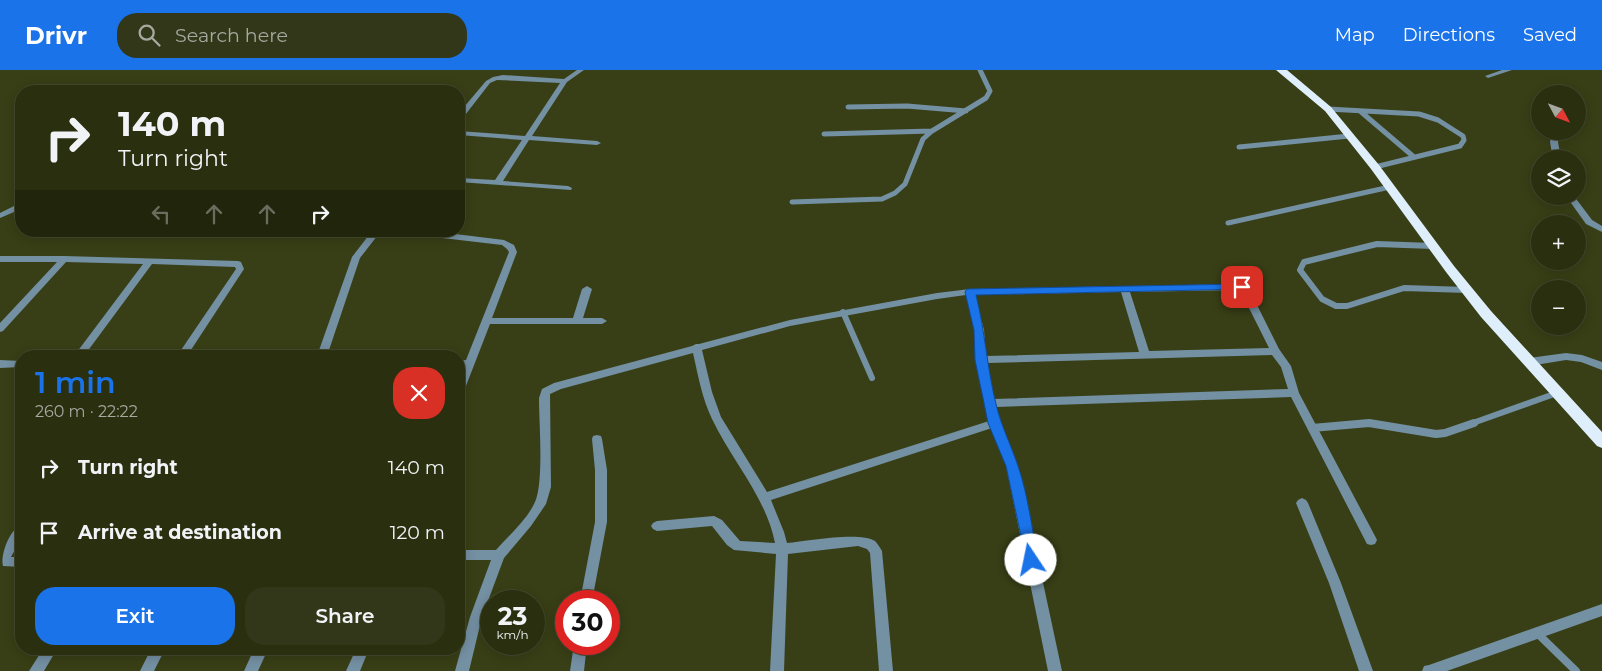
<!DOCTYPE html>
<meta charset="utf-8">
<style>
body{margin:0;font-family:Montserrat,sans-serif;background:#323719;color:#f1f3f6;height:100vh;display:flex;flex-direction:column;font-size:19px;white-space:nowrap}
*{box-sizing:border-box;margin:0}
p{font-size:16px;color:#a5a99f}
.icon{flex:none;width:28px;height:28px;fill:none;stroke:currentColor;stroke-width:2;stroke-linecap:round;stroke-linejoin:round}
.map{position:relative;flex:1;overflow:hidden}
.side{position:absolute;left:15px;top:280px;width:450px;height:305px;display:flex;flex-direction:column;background:#2a2f10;border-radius:20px;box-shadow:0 2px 12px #0003,0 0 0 1px #464a30}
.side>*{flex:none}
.banner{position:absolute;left:15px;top:15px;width:450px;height:152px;border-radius:20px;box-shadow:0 2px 12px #0003,0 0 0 1px #464a30;background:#2a2f10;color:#f1f3f6;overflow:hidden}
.needle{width:32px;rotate:131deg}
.fabs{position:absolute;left:1531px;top:15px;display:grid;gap:10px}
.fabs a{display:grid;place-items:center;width:55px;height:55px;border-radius:50%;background:#2a2f10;box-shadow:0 2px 12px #0003,0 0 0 1px #464a30;font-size:25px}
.speed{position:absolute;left:480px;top:520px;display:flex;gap:10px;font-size:25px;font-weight:700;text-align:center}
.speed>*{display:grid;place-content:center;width:65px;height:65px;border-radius:50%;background:#2a2f10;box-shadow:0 2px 12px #0003,0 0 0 1px #464a30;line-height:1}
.speed small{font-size:12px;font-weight:400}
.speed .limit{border:8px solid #d22;background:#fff;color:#111}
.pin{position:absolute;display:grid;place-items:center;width:42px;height:42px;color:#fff;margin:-21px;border-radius:10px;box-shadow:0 2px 8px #0006}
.me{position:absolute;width:55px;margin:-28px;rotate:349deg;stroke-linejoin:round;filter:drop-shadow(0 0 4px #0008)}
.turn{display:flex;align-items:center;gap:18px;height:105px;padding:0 20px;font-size:22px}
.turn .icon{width:65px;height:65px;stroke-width:2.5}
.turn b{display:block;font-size:35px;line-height:42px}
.lanes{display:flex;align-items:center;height:48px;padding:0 20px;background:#0003;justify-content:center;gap:25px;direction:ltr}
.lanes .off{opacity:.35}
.round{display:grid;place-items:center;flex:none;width:52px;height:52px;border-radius:20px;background:#323719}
.overview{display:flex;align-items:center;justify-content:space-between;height:85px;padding:0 20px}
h1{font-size:30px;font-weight:600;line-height:38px;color:#1a73e8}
.cta{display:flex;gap:10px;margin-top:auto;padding:10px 20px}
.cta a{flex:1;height:58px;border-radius:20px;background:#1a73e8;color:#fff;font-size:20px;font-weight:600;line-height:58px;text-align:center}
.cta a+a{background:#323719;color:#f1f3f6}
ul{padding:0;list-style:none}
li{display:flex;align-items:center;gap:15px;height:65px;padding:0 20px}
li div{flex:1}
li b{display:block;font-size:19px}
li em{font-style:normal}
header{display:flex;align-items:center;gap:30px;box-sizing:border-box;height:70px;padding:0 25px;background:#1a73e8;color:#fff}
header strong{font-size:24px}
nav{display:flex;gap:28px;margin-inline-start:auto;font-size:18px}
.search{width:350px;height:45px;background:#323719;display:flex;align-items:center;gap:12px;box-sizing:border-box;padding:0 18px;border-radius:20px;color:#a5a99f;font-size:19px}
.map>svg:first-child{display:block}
</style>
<header>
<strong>Drivr</strong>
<div class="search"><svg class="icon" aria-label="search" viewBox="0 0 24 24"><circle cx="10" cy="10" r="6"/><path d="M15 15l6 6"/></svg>Search here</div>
<nav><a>Map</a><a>Directions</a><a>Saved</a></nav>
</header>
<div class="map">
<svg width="1602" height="601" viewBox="0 0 1602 601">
<rect width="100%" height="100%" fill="#383f16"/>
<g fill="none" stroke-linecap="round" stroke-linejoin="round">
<path stroke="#7490a3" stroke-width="5" d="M848 37 907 36 966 41
M1328 39 1419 44 1438 50 1463 66 1464 70 1460 76 1375 97
M1360 41 1414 87
M824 64 932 61
M1239 77 1349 66
M792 132 882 129 895 123 905 114 923 69 932 61 986 28 990 21 980 0
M1228 153 1390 117"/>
<path stroke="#7490a3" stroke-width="6" d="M1433 176 1377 174 1304 192 1300 200 1322 229 1336 236H1347L1404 218 1467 220
M843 242 872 308
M1357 354H1375
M1470 354 1557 323"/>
<path stroke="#7490a3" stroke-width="8" d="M1312 358 1369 353 1436 364 1445 363 1474 353
M1536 562 1576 601"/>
<path fill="#7490a3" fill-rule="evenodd" d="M577 0H584L567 12 532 66 597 71 601 73 597 75 529 70 503 111 568 116 572 118 571 120 459 112V108L495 110 522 70 459 65V61L525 66 560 13 497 10 490 13 462 49H459V43L486 11 493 7 503 5 564 9Z
M1502 0H1512L1488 8 1485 6Z
M1553 61H1561L1558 72 1561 89H1553L1550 72Z
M1566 126H1574L1592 150 1602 156V162L1586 154Z
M18 134H21V139L0 148V143Z
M372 161H381L360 188 327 286H317L352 187Z
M404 161H431L504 170 514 175 517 182 492 248H573L582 219 587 216 592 219 583 248H602L607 251 602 254H490L464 321 463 324 459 325V309L463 298 459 297V291L466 290 509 182 507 179 502 175 408 164Z
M0 186H64L238 191 241 192 244 199 187 286H177L236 199 235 197 152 194 84 286H74L143 194 66 192 3 261 0 262V253L57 192H0Z
M1243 214 1248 217 1279 279 1291 296 1299 323 1375 466 1377 470 1375 474 1371 475 1367 474 1291 327 996 337 1000 353 1018 396 1062 601H1048L1006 396 992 358 771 430 784 462 787 473C806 471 860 461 875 471 878 474 880 478 882 481L893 601H879L870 483 867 479 858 476 788 484 784 601H770L776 484 734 480 727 475 712 456 657 461 653 459 651 456 653 453 657 451 714 446 722 450 740 471 775 473C766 427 732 391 712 349 702 328 698 305 693 283L561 319 550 324 551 417 546 434 531 456 504 488 482 547 469 601H455L470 547 491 490H459V480H496C509 465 527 450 535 432 544 412 539 353 539 328L542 319 554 313 692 276 696 274H699L790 250 937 223 970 219ZM1240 220 1269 278 1149 281 1130 222ZM1121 222 1139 282 986 286 984 260 975 225ZM966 225 974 260 976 290 980 313 989 351 767 422 721 347 712 322 702 280 790 256 937 229ZM1272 285 1281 297 1288 319 994 329 987 293Z
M1566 283 1582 285 1602 292V300L1581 292 1566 290 1529 296 1524 292 1529 288Z
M0 290 21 291V297L0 298Z
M597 365 601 366 602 369 607 400V452L592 531H580L595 452V400L592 369 593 366Z
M1302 428 1306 430 1308 433 1341 513 1373 601H1359L1329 513 1296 433 1298 430Z
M21 455V469L11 487H21V497L3 496C0 485 10 459 21 455Z
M574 574H587L584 601H570Z
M43 579H57L44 601H29Z
M151 579H165L154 601H140Z
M254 579H268L258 601H244Z
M356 579H369L360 601H346Z"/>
<path fill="#7490a3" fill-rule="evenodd" d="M1602 534V546L1447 601H1422L1424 596 1429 595Z"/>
<path fill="#deeffb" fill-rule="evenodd" d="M1276 0H1287L1331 37 1379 95 1454 196 1491 241 1602 362V378L1597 376 1481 247 1446 202 1371 99 1325 41Z"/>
</g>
<path fill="#1a73e8" stroke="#114b97" d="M1242 214 1246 215 1248 217 1246 219 976 225C985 261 987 298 996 334 1001 356 1011 375 1018 396 1028 425 1032 459 1038 490L1036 494 1031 495 1027 494 1006 396 988 353 984 333 975 290 974 260 965 222 967 219Z"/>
</svg>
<div class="fabs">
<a><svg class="needle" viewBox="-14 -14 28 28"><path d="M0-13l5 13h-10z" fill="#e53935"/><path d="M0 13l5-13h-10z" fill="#a5a99f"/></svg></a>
<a><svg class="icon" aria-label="layers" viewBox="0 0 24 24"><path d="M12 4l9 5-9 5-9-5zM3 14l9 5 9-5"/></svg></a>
<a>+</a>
<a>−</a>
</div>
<div class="speed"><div>23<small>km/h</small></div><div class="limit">30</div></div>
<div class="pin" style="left:1242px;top:217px;background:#d93025"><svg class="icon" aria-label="arrive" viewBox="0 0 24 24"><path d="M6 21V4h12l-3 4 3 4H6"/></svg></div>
<svg class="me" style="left:1031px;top:490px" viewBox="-20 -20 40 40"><circle r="19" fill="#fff"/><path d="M0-13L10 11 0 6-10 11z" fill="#1a73e8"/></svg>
<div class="banner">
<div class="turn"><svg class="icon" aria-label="right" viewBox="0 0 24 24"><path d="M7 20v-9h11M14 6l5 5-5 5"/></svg><div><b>140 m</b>Turn right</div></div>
<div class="lanes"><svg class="icon off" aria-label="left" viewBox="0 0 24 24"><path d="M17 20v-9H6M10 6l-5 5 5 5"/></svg><svg class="icon off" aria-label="ahead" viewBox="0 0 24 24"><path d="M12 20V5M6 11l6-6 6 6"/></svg><svg class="icon off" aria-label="ahead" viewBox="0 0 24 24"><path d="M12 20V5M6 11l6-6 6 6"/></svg><svg class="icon" aria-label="right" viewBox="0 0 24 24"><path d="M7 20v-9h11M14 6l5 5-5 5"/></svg></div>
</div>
<section class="side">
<div class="overview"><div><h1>1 min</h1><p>260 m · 22:22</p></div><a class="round" style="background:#d93025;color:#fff"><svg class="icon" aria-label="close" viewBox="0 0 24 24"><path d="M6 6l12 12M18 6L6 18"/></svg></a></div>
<ul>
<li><svg class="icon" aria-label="right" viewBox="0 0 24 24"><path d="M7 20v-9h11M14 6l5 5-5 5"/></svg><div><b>Turn right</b></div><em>140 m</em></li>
<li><svg class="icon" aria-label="arrive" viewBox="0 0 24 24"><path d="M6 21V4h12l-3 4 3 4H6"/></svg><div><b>Arrive at destination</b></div><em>120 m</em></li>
</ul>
<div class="cta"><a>Exit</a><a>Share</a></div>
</section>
</div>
